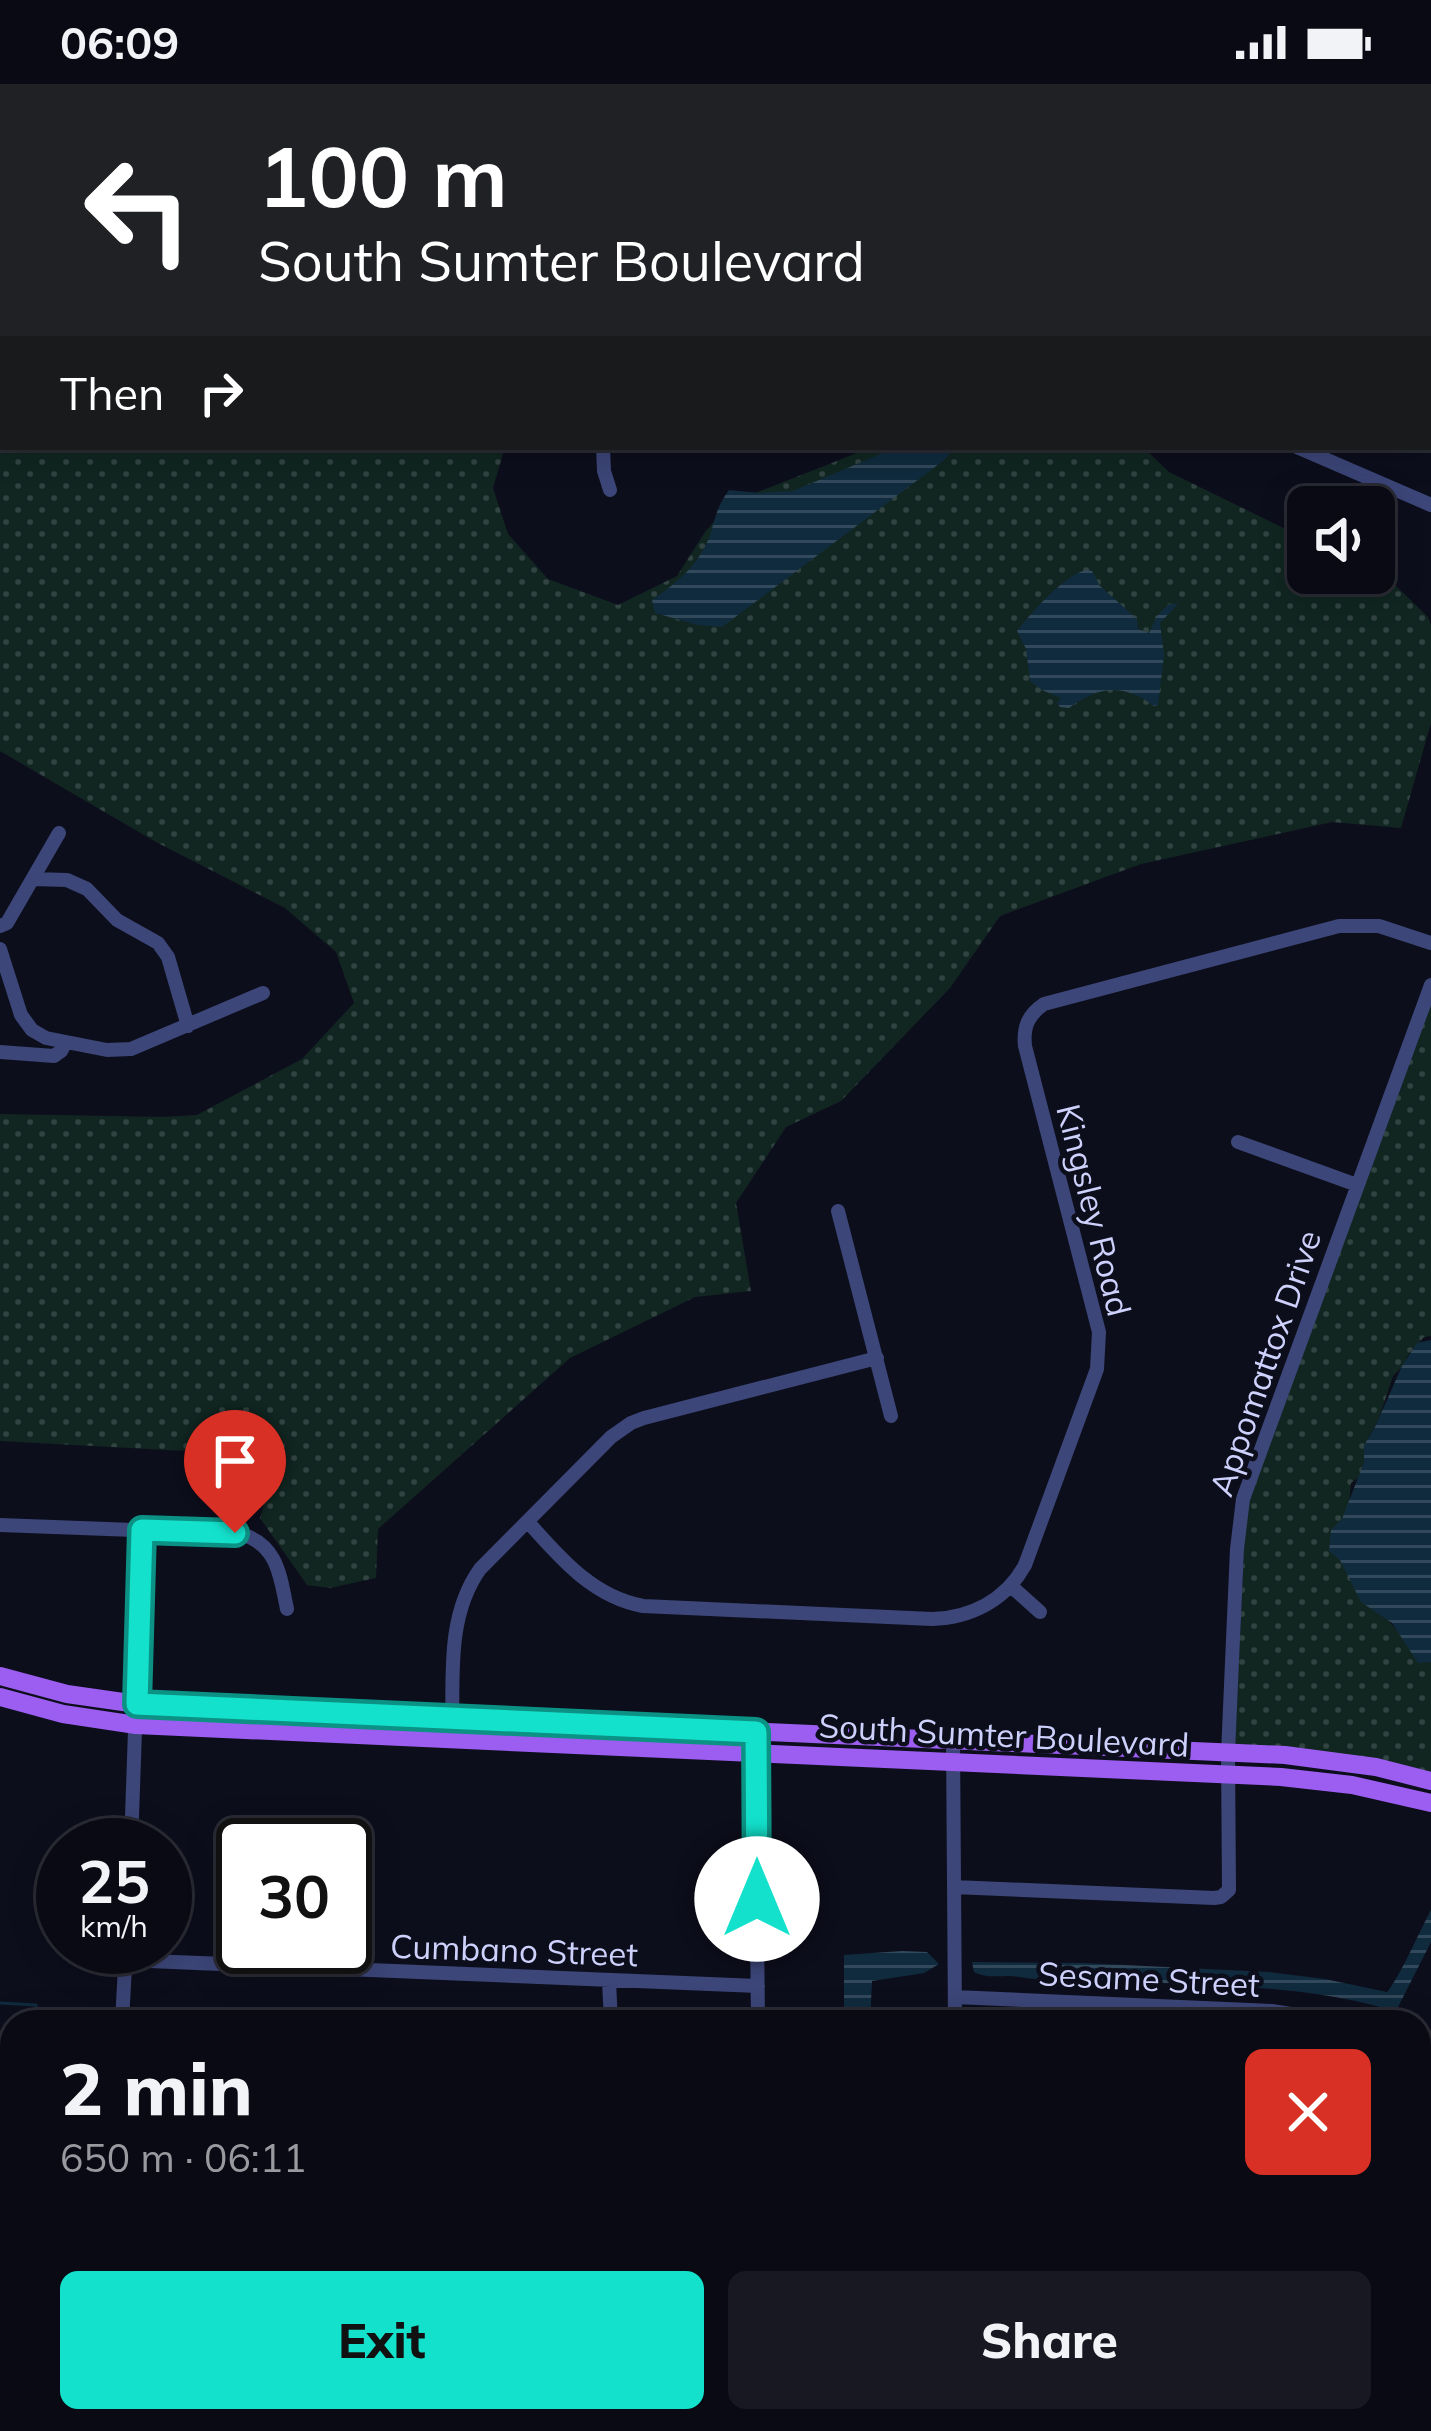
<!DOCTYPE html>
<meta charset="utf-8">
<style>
body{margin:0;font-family:Mulish,sans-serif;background:#181822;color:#f1f3f6;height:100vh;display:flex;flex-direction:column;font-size:45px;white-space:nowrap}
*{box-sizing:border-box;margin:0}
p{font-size:39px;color:#999aa0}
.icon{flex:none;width:66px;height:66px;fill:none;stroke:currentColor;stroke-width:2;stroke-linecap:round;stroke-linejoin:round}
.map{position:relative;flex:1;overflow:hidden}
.details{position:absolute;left:0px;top:1926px;width:1431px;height:423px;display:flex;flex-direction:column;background:#0a0a15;border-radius:36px 36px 0 0;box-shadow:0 6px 30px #0003,0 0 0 3px #2a2b34}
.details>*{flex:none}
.banner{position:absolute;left:0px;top:0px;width:1431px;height:366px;box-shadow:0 6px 30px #0003,0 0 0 3px #2a2b34;background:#202124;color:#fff;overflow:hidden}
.tools{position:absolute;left:1287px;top:402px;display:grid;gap:24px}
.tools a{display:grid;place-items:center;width:108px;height:108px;border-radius:18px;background:#0a0a15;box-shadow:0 6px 30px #0003,0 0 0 3px #2a2b34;font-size:60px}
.speed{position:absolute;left:36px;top:1734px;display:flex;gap:24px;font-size:60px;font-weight:700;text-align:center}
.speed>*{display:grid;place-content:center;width:156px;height:156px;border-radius:50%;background:#0a0a15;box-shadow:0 6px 30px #0003,0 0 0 3px #2a2b34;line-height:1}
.speed small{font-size:30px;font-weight:400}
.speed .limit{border:6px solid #111;border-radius:18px;background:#fff;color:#111}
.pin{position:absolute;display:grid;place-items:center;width:102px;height:102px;color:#fff;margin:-123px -51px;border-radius:50% 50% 50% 0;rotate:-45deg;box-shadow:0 0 12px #0007}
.pin .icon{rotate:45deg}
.me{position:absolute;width:132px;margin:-66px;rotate:0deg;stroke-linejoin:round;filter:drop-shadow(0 0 9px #0008)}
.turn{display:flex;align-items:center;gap:42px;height:252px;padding:0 60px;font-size:54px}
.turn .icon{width:156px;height:156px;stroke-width:2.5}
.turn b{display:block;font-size:84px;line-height:102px}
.then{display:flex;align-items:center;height:114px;padding:0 60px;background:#0003;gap:24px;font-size:45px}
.round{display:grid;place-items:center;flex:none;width:126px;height:126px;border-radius:18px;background:#181822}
.head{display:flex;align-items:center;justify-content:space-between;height:204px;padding:0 60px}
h1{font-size:72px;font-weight:800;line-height:90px}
.primary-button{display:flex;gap:24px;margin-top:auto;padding:24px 60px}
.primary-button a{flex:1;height:138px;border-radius:18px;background:#13e1cb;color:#111;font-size:48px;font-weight:800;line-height:138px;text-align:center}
.primary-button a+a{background:#181822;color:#f1f3f6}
.status{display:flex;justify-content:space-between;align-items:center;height:84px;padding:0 60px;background:#0a0a15;direction:ltr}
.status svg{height:33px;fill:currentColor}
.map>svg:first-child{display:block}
</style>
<div class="status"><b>06:09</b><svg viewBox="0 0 49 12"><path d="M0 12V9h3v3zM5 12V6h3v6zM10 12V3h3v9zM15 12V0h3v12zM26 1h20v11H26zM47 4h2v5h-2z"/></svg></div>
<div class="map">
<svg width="1431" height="2347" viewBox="0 0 1431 2347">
<defs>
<pattern id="grass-dots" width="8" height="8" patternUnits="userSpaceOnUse" patternTransform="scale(3)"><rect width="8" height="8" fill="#112621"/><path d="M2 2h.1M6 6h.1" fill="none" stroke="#324442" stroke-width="1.8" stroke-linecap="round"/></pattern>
<pattern id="water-rules" width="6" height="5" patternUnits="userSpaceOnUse" patternTransform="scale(3)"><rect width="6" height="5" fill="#102b3e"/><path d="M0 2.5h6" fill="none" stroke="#32495b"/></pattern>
</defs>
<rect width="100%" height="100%" fill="#0d0e1c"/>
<path fill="url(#grass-dots)" d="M0 0H1295L1277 3H3V363H505L493 404 508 450 548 495 618 521 677 492 705 448 730 419 872 363H1143L1169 388 1308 456V489L1374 488 1390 496 1428 533 1431 541V639L1401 744 1332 738 1141 780 1000 832 950 904 841 1017 786 1043 736 1119 751 1207 695 1213 570 1274 378 1445 376 1494 330 1504 307 1501 260 1434 278 1372 0 1357V1030L163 1033 197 1031 302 975 354 919 336 868 285 824 156 758 0 667Z
M1431 919V1252L1424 1253 1408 1271 1403 1282 1393 1292 1378 1337 1365 1359 1366 1388 1351 1399 1348 1431 1387 1535 1416 1569 1431 1573V1691L1235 1664 1244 1465 1249 1416Z"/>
<path fill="url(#water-rules)" d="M897 363H956L943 377 722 543 698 541 655 529 652 516C678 498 699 481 710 451 716 432 717 422 729 406L759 409 793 407Z
M1087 486 1092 487 1100 502 1137 535 1138 545 1149 549 1157 532 1169 520H1178L1160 539 1164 571 1158 621 1154 622C1123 599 1099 602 1069 624L1060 623 1057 619 1061 614 1042 606 1030 597 1026 565 1017 547C1030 530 1066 489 1087 486Z
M1431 1256V1578L1418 1579 1392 1539 1361 1518 1340 1476 1329 1467 1331 1446 1342 1435 1364 1378V1361L1375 1343 1402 1282 1417 1259Z
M1431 1826V1858L1397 1925H1387C1282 1895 1172 1904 1065 1893 1056 1892 1046 1895 1037 1895 1028 1895 1019 1892 1010 1892 995 1892 987 1894 974 1888L972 1878 1083 1879 1269 1888 1325 1895 1387 1908C1399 1895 1420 1846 1431 1826Z
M902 1867 927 1868 939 1880 924 1889 872 1897 870 1938H844V1871Z
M478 2337H810L811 2347H477Z"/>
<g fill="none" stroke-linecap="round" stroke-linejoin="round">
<path stroke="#102b3e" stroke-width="3" d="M0 1919 36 1921 40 1938"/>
<path stroke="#3c4678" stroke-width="14" d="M1428 72 1431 71
M603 363 604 387 610 406
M1297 363 1431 421
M33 795 67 796 87 805 117 836 158 859 168 873 188 942
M0 842 7 839 59 749
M0 865 21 931 32 946 46 954 107 966 131 965 263 909
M0 968 54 972 61 967 66 958
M1238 1058 1357 1101
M838 1127 891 1332
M528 1438C560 1474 593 1513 643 1522L932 1535C971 1534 1006 1516 1025 1481L1097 1285 1099 1248 1025 962C1023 943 1028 931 1044 920L1339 842H1379L1431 859
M0 1441 241 1450C278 1461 280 1492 287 1525
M1011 1502 1040 1528
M452 1655C454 1598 445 1534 480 1485L611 1353 631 1339 644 1334 877 1274
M953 1656 955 1938
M755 1661 758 1938
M131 1761 142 1446
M954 1803 1214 1814 1221 1813 1229 1806 1228 1669 1237 1465 1243 1415 1431 901
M125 1876 758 1902
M609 1897 611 1938
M955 1913 1272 1927 1340 1938
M122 1938 126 1863
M1419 1964 1431 1969
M1419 2129 1431 2136
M0 2254 12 2255
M1419 2297 1431 2304
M104 2347 105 2337
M252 2347 253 2337
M400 2347 401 2337
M1046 2347 1048 2337"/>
<path stroke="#9c5df1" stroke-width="18" d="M0 1592 67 1610 137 1620 1285 1671 1376 1683 1431 1697
M0 1613 63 1630 136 1641 1281 1693 1352 1701 1431 1719"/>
</g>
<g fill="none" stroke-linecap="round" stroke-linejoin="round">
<defs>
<path id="route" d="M235 1449 142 1446 137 1620 756 1648 757 1815"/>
</defs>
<use href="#route" stroke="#0c9284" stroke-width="30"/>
<use href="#route" stroke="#13e1cb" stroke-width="21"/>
</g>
<g text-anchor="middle" stroke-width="9" stroke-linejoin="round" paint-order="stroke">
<g font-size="33" fill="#cdd1fb" stroke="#0d0e1c">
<text transform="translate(1094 1126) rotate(76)" y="12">Kingsley Road</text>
<text transform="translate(1265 1279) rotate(-71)" y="12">Appomattox Drive</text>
<text transform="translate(1004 1651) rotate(3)" y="12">South Sumter Boulevard</text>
<text transform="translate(514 1866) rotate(2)" y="12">Cumbano Street</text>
<text transform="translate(1149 1895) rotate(3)" y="12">Sesame Street</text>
</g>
</g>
</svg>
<div class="tools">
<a><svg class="icon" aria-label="sound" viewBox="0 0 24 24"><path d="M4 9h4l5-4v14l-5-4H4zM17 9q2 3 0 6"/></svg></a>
</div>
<div class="speed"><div>25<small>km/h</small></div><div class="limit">30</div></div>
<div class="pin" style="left:235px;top:1449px;background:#d93025"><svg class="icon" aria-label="arrive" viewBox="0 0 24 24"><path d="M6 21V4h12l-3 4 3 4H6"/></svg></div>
<svg class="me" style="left:757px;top:1815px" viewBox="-20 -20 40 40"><circle r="19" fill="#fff"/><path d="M0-13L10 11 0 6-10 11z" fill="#13e1cb"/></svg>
<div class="banner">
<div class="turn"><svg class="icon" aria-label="left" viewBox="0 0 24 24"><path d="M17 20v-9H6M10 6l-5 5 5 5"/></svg><div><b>100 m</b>South Sumter Boulevard</div></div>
<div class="then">Then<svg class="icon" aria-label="right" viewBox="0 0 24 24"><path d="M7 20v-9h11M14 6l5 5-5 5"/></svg></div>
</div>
<section class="details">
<div class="head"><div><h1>2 min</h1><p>650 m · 06:11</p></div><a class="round" style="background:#d93025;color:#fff"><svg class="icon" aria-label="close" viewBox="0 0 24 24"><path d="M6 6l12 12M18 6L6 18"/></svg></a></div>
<div class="primary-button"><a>Exit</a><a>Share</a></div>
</section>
</div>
